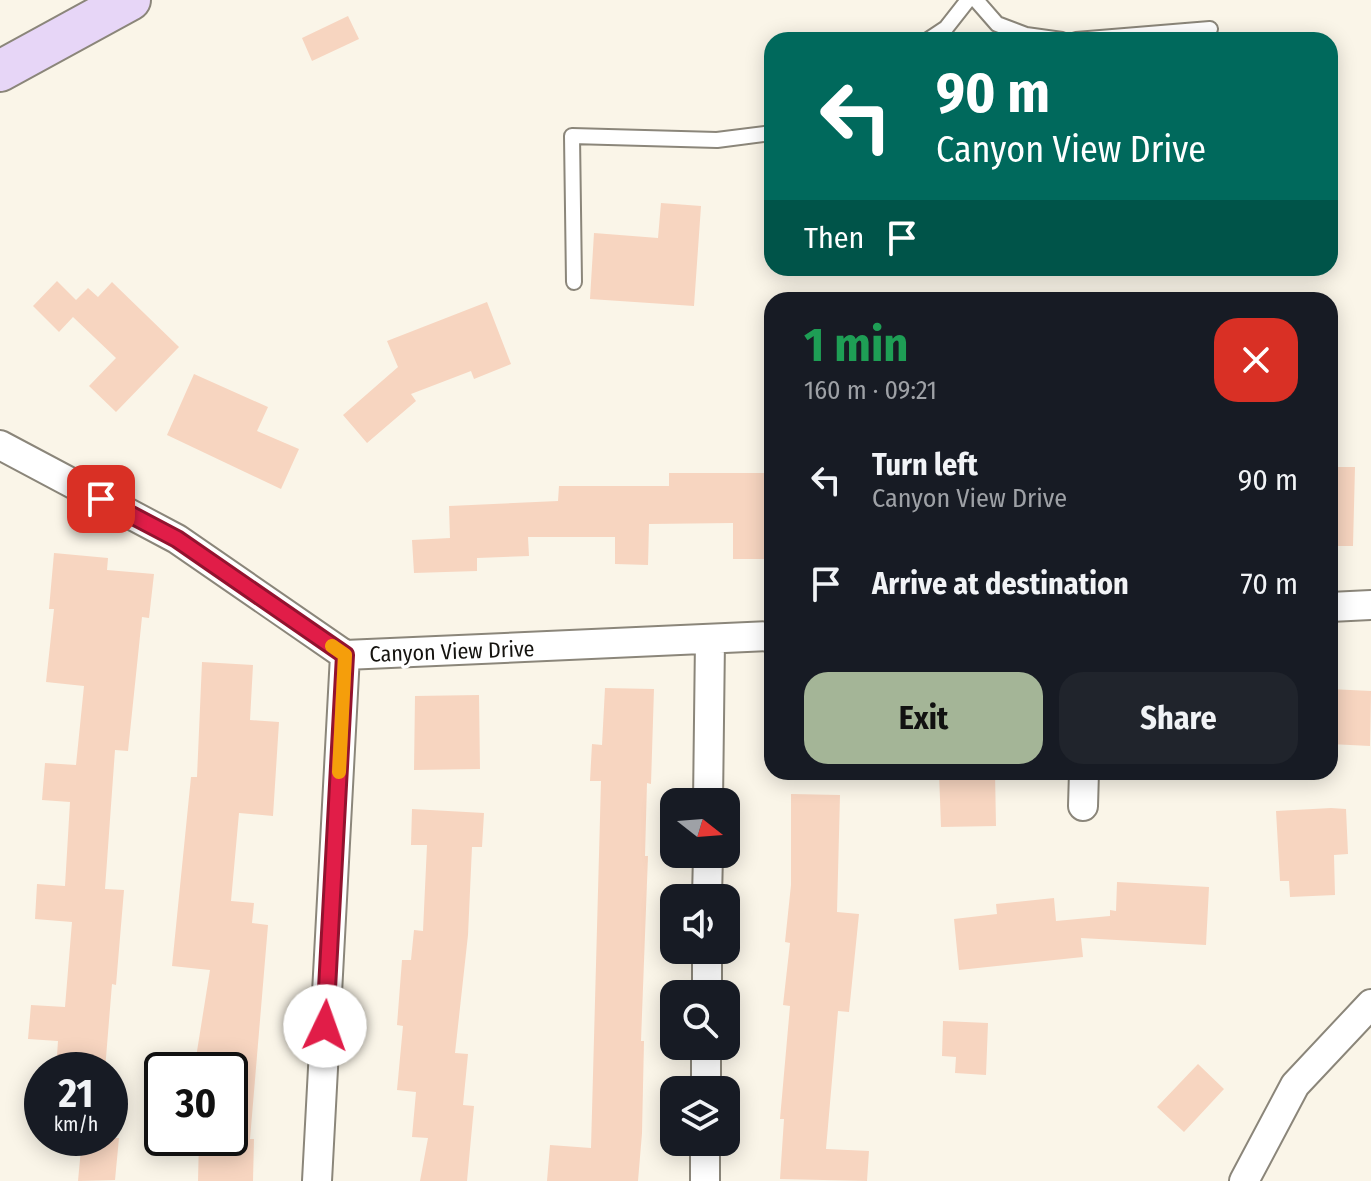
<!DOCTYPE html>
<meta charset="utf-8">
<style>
body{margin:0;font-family:"Fira Sans Condensed",sans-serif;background:#20242c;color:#f1f3f6;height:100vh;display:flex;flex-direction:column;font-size:30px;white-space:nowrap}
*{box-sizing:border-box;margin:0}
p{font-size:26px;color:#9ea1a6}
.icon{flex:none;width:44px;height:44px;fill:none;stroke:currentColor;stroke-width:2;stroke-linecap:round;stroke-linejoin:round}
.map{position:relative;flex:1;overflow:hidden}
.drawer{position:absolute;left:764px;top:292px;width:574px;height:488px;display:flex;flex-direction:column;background:#171b24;border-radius:24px;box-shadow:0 4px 20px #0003}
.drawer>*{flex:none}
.top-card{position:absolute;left:764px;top:32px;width:574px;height:244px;border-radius:24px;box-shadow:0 4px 20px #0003;background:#00695c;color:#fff;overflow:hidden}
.needle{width:52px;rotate:107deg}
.controls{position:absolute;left:660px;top:788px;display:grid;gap:16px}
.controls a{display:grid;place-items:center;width:80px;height:80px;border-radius:16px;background:#171b24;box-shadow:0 4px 20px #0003;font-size:40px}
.speed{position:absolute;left:24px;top:1052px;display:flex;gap:16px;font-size:40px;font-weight:700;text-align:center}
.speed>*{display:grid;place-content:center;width:104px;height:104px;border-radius:50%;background:#171b24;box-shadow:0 4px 20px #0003;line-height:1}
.speed small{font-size:20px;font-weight:400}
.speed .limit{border:4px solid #111;border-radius:12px;background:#fff;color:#111}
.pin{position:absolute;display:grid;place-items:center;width:68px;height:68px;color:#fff;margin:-34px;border-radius:16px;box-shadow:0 4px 12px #0006}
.me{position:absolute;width:88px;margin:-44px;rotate:3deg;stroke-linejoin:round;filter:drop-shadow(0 0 6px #0008)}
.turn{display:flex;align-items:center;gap:28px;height:168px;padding:0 40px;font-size:36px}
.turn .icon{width:104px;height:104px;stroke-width:2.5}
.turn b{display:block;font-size:56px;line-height:68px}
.then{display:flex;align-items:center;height:76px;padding:0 40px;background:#0003;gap:16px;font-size:30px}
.round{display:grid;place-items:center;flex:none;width:84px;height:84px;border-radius:24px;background:#20242c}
.overview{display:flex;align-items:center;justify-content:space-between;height:136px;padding:0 40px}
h1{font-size:48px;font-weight:700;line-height:60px;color:#1e9e55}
.cta{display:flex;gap:16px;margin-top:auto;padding:16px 40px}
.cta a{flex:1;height:92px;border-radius:24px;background:#a4b597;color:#111;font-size:32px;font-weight:700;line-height:92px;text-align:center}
.cta a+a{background:#20242c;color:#f1f3f6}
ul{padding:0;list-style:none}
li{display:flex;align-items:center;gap:24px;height:104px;padding:0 40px}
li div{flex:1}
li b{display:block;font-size:30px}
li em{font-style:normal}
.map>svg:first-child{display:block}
</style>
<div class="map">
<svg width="1371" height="1181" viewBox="0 0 1371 1181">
<rect width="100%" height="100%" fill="#faf5e8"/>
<path fill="#f7d5c0" d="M348 16 359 39 312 61 302 38Z
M661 203 701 206 694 306 590 299 594 233 658 238Z
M57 281 76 300 88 288 98 297 112 282 179 347 116 412 89 386 116 358 73 317 59 332 33 306Z
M487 302 511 364 474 379 471 371 411 394 416 401 367 443 343 415 398 367 387 341Z
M194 374 268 407 257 431 299 449 281 489 167 435Z
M1330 467H1355L1353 546H1330Z
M669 473H765V559H733V523L649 524 648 565 615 564V537H528L529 556 477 558V571L414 573 412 540 450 538 449 506 558 501 559 486H669Z
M54 553 108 558 107 570 154 574 149 618 142 617 128 751 115 750 105 889 124 890 116 985 112 984 105 1070H56L58 1041 28 1039 31 1005 65 1007 72 922 35 919 37 884 65 886 70 802 42 800 45 763 76 765 84 686 46 682 54 609H49Z
M202 662 253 665 250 720 279 722 273 816 239 813 231 901 254 903 252 923 268 925 250 1139H254L253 1181H198L199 1138 230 1139V1070H194L210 970 172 966 191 777H197Z
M605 688 654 689 651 784 647 783 645 856H648L641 1041H644L642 1133 638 1181H547L550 1145 591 1148 601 781H590L592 744 602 745Z
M1330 689 1371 691 1370 746 1330 744Z
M479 695 480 769 414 770 415 696Z
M939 772H995L996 826 941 827Z
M791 794 840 795 837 912 859 914 849 1012 838 1011 826 1149 869 1151 867 1181 780 1179 784 1119H780L790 1006 783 1005 790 943 785 942 791 885Z
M1331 808 1346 809 1348 854 1334 855 1335 895 1290 897 1289 881H1280L1276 811Z
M412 809 484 813 482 847H472L468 935 455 1053 468 1054 463 1105 474 1106 467 1181H420L428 1138 412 1137 416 1092 397 1090 403 1026 397 1025 402 960H411L414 930 423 931 427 845H411Z
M1117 882 1209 887 1206 945 1081 938 1083 957 959 970 954 919 997 914 996 904 1054 898 1056 921 1110 916V910L1116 911Z
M943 1021 988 1023 986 1075 955 1073 956 1057 942 1056Z
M1198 1064 1224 1089 1184 1132 1157 1107Z
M82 1138H119L115 1180 78 1181Z"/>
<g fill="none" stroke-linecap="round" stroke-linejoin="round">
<defs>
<path id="lane" d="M976 0 997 24 1026 35 1062 40
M928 40 946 28 968 0
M1076 40 1210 29
M574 282 572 136 717 140 772 133"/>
<path id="street" d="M0 445 177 539 345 655 772 636
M1330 607 1371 605
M708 802 710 640
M1083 806 1084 772
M707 898 708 854
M707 994V950
M706 1090V1046
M317 1181 345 655
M705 1181V1142
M1244 1181 1295 1085 1371 1004"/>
<path id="secondary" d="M0 71 130 0"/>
</defs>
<use href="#lane" stroke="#8b867a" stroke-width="18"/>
<use href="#street" stroke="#8b867a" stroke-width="32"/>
<use href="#secondary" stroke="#8b867a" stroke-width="44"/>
<use href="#lane" stroke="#fff" stroke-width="14"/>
<use href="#street" stroke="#fff" stroke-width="28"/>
<use href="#secondary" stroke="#e7d6f7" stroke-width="40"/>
</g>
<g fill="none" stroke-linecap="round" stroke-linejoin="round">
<defs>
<path id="route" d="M101 499 177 539 345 655 325 1026"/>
</defs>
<use href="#route" stroke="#92132f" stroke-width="20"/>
<use href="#route" stroke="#e11d48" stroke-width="14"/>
<path stroke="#f59e0b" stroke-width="14" d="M332 646 345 655 339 772"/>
</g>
<g text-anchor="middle" stroke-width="7" stroke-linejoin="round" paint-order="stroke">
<g font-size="22" fill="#15130f" stroke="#fff">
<text transform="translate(452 651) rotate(-2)" y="8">Canyon View Drive</text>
</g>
</g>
</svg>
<div class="controls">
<a><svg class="needle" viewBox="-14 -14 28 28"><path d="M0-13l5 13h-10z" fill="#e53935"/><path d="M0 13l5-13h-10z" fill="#9ea1a6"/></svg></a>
<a><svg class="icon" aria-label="sound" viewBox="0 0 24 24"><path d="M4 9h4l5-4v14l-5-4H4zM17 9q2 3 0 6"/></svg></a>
<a><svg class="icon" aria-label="search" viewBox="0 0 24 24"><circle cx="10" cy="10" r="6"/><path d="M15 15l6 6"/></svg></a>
<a><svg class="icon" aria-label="layers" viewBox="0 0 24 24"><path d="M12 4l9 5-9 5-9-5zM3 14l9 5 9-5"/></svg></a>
</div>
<div class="speed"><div>21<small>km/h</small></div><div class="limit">30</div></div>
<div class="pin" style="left:101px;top:499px;background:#d93025"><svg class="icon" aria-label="arrive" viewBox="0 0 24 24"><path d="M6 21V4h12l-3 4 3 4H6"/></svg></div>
<svg class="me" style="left:325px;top:1026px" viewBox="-20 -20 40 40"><circle r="19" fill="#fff"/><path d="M0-13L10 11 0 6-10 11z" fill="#e11d48"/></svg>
<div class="top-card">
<div class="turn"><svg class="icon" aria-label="left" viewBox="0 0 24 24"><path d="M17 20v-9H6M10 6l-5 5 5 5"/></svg><div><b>90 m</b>Canyon View Drive</div></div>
<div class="then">Then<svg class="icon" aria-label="arrive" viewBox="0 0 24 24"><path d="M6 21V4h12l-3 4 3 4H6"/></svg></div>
</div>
<section class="drawer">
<div class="overview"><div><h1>1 min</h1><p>160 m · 09:21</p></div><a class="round" style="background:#d93025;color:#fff"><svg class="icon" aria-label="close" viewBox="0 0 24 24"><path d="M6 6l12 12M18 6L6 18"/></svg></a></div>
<ul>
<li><svg class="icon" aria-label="left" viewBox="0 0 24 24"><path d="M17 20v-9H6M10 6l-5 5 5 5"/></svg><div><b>Turn left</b><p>Canyon View Drive</p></div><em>90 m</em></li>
<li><svg class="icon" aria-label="arrive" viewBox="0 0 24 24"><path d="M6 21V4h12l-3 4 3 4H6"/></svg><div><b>Arrive at destination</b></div><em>70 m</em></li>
</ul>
<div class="cta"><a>Exit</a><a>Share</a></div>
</section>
</div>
